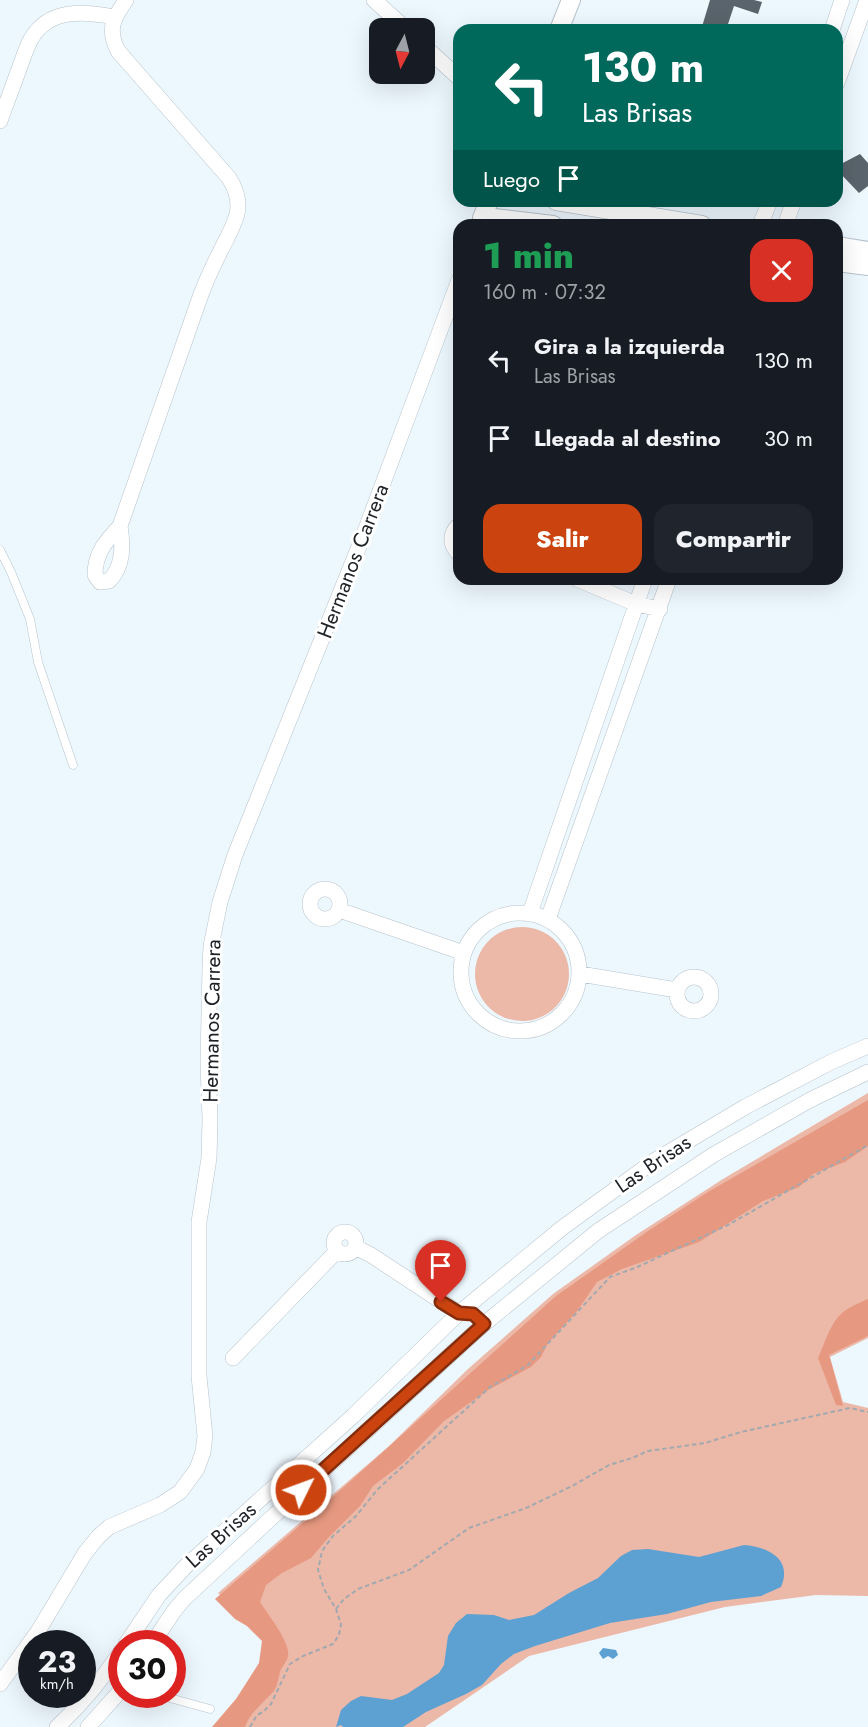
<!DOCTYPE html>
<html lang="es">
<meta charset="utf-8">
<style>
body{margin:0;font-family:Jost,sans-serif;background:#20242c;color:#f1f3f6;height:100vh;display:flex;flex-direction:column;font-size:22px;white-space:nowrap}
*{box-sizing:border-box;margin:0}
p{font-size:20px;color:#9ea1a6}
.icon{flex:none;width:33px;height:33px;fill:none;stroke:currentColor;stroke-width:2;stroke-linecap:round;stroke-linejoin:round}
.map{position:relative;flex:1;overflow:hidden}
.sheet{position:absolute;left:453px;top:219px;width:390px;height:366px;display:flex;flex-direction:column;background:#171b24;border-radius:18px;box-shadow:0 6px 24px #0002}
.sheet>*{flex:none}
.hud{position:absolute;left:453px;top:24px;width:390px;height:183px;border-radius:18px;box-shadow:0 6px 24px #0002;background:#00695c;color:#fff;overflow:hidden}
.needle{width:39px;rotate:187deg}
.tools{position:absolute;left:369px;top:18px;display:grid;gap:12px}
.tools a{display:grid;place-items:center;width:66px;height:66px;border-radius:12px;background:#171b24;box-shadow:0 6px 24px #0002;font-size:30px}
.speed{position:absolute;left:18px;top:1630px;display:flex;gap:12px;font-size:30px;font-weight:700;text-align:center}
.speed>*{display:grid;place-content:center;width:78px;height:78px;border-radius:50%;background:#171b24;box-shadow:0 6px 24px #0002;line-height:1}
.speed small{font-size:15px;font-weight:400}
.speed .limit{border:9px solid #d22;background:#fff;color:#111}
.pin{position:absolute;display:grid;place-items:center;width:51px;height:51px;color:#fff;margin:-62px -26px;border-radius:50% 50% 50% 0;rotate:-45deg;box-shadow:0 0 6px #0007}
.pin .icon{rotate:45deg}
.me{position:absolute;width:66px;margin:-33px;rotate:48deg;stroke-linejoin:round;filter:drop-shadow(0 0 4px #0008)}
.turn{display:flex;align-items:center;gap:21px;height:126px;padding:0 30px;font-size:27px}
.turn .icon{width:78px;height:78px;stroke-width:2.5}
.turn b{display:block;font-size:42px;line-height:51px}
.then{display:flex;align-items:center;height:57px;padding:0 30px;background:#0003;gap:12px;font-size:22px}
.round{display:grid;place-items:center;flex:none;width:63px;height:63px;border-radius:18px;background:#20242c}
.overview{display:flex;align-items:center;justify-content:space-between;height:102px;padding:0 30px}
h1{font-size:36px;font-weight:800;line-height:45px;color:#1e9e55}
.primary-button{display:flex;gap:12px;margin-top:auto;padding:12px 30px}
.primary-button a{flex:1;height:69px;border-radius:18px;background:#cb440f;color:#fff;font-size:24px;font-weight:800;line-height:69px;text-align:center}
.primary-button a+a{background:#20242c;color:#f1f3f6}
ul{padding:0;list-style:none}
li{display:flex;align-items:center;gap:18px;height:78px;padding:0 30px}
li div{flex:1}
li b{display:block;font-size:22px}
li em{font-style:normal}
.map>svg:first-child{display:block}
</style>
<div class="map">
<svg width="868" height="1727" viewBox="0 0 868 1727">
<rect width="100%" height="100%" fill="#edf7fe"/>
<path fill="#ecb8a8" d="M475 974a47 47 0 1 1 94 0a47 47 0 1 1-94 0Z
M868 1093V1338L830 1357 843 1402 868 1408V1596L816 1595 725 1607 529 1656 425 1727H223L264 1666 265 1645 254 1622 218 1593 388 1447 468 1369 553 1294 636 1235 723 1179Z"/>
<path fill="#e69880" d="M868 1100V1146L845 1162 813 1174 799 1187 763 1201 699 1242 622 1269 597 1282 578 1310 548 1343 541 1357 531 1367 488 1390 444 1421 403 1463 373 1486 360 1506 328 1538 311 1558 282 1573 266 1585 260 1602C267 1613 291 1643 288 1656 287 1662 282 1666 280 1672 278 1680 277 1689 271 1694 262 1704 249 1714 245 1727H212L236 1699 259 1663 262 1641 247 1626 235 1619 215 1599 334 1496 556 1296 648 1231 708 1192Z
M868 1299V1336L829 1355 843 1406 836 1405 818 1358C824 1345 829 1327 839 1316 846 1308 859 1303 868 1299Z"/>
<path fill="#5da1d3" d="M744 1545C768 1547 793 1559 781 1587L761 1596 711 1602 667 1614 610 1623 535 1646 514 1654 501 1664 482 1685 466 1694 426 1712 403 1727H343L341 1725 336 1727 341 1710 351 1701 361 1696 392 1700 407 1694 439 1673 444 1665 448 1636 456 1623 467 1614 494 1615 509 1620 534 1615 569 1593 598 1578 621 1556 632 1550 648 1549 699 1557Z
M603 1648 616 1650 618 1655 613 1659 608 1656 603 1659 599 1653Z"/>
<path fill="#5a646c" d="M710 0H754L762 2 758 14 734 6 726 30H701Z
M860 154 868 163V186L859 193 837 170V166Z"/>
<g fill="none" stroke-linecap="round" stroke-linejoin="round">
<defs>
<path id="service" d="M0 550 11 572 30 619 38 662 73 765
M159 1695 210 1709"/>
<path id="minor" d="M374 0 405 28
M832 30 842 0
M424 46 459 78
M837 83 867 0
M0 121C6 104 13 86 19 69 23 59 26 48 31 39 49 8 84 11 114 17
M760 225 770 201
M785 225 794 201
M459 525C449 534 450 545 459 554
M120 526C123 545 124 566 109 581L100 582 95 575C95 553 106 541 120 526L199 300C205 283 212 268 220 252 233 225 248 208 229 178L118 51C107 29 113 19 126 0
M577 579 636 604 660 609
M310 904a15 15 0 1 1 30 0a15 15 0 1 1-30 0Z
M339 910 464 953
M530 913 645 579
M461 972a59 59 0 1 1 118 0a59 59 0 1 1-118 0Z
M548 919 669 579
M580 974 677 990
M677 994a17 17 0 1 1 34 0a17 17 0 1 1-34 0Z
M334 1243a11 11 0 1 1 22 0a11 11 0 1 1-22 0Z
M355 1247 371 1255 459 1313
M233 1358 337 1251
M126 1644 159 1595 186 1566 353 1416 459 1313 562 1228 654 1161 745 1107 831 1062 868 1046
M152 1644 174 1611 184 1599 268 1521 484 1324 598 1231 713 1155 810 1100 868 1072
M0 1684 37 1633 85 1553 98 1537 109 1527 160 1505 180 1492 197 1469 203 1452 205 1436 199 1376V1222L209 1158 210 1119 208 1064 210 967 211 946 220 902 235 855 364 534 459 280
M57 1727C82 1704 103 1678 122 1650
M88 1727 122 1689"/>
<path id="tertiary" d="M559 30 571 0
M489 201 482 218H494L553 225
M556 201 702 225
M837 246 868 251
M837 262 868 266"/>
</defs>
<use href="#service" stroke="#b7c3cc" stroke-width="9"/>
<use href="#minor" stroke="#b7c3cc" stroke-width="16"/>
<use href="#tertiary" stroke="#b7c3cc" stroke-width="20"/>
<path stroke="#a1a9af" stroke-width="2" stroke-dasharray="4.5 3" stroke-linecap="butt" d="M336 1609 344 1599 358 1589 409 1570 469 1528 526 1508 574 1485 609 1465 632 1458 648 1451 705 1443 741 1432 850 1408 868 1412
M250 1727 257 1715 263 1712 271 1704 290 1664 303 1656 333 1644 339 1635 341 1624 336 1609 324 1589 318 1570 322 1551 333 1536 356 1516 378 1489 490 1387 528 1365 610 1277 635 1268 728 1225 868 1145"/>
<use href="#service" stroke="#fff" stroke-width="8"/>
<use href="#minor" stroke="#fff" stroke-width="15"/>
<use href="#tertiary" stroke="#fff" stroke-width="18"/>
</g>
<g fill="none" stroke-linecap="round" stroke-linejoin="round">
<defs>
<path id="route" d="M301 1490 484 1324 473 1314 459 1313 441 1302"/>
</defs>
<use href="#route" stroke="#842c0a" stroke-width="15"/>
<use href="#route" stroke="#cb440f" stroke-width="10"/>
</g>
<g text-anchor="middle" stroke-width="6" stroke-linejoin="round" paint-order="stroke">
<g font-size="21" fill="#1e2226" stroke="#fff">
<text transform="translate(353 561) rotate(-69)" y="7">Hermanos Carrera</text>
<text transform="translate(212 1021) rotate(-89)" y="7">Hermanos Carrera</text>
<text transform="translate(653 1164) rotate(-34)" y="7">Las Brisas</text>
<text transform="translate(221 1535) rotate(-42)" y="7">Las Brisas</text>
</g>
</g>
</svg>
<div class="tools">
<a><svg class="needle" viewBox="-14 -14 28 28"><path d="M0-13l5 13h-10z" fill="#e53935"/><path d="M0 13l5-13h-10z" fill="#9ea1a6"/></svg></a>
</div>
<div class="speed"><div>23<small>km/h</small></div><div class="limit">30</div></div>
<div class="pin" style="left:441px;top:1302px;background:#d93025"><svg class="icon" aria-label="arrive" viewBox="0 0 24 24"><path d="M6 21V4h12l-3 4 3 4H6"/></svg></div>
<svg class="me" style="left:301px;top:1490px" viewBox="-20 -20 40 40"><circle r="17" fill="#cb440f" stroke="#fff" stroke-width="3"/><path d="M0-11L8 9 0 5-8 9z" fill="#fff"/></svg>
<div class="hud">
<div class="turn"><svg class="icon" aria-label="left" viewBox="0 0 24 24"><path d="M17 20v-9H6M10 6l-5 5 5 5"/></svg><div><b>130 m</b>Las Brisas</div></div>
<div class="then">Luego<svg class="icon" aria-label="arrive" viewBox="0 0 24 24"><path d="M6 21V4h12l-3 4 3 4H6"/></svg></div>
</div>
<section class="sheet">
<div class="overview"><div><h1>1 min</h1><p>160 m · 07:32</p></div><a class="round" style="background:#d93025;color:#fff"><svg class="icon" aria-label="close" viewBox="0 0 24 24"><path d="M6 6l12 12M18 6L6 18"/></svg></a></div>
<ul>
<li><svg class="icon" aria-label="left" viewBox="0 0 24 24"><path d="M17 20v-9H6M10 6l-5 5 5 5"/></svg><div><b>Gira a la izquierda</b><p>Las Brisas</p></div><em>130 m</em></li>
<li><svg class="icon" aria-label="arrive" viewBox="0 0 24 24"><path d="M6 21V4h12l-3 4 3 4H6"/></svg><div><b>Llegada al destino</b></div><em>30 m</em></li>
</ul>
<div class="primary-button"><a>Salir</a><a>Compartir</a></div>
</section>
</div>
